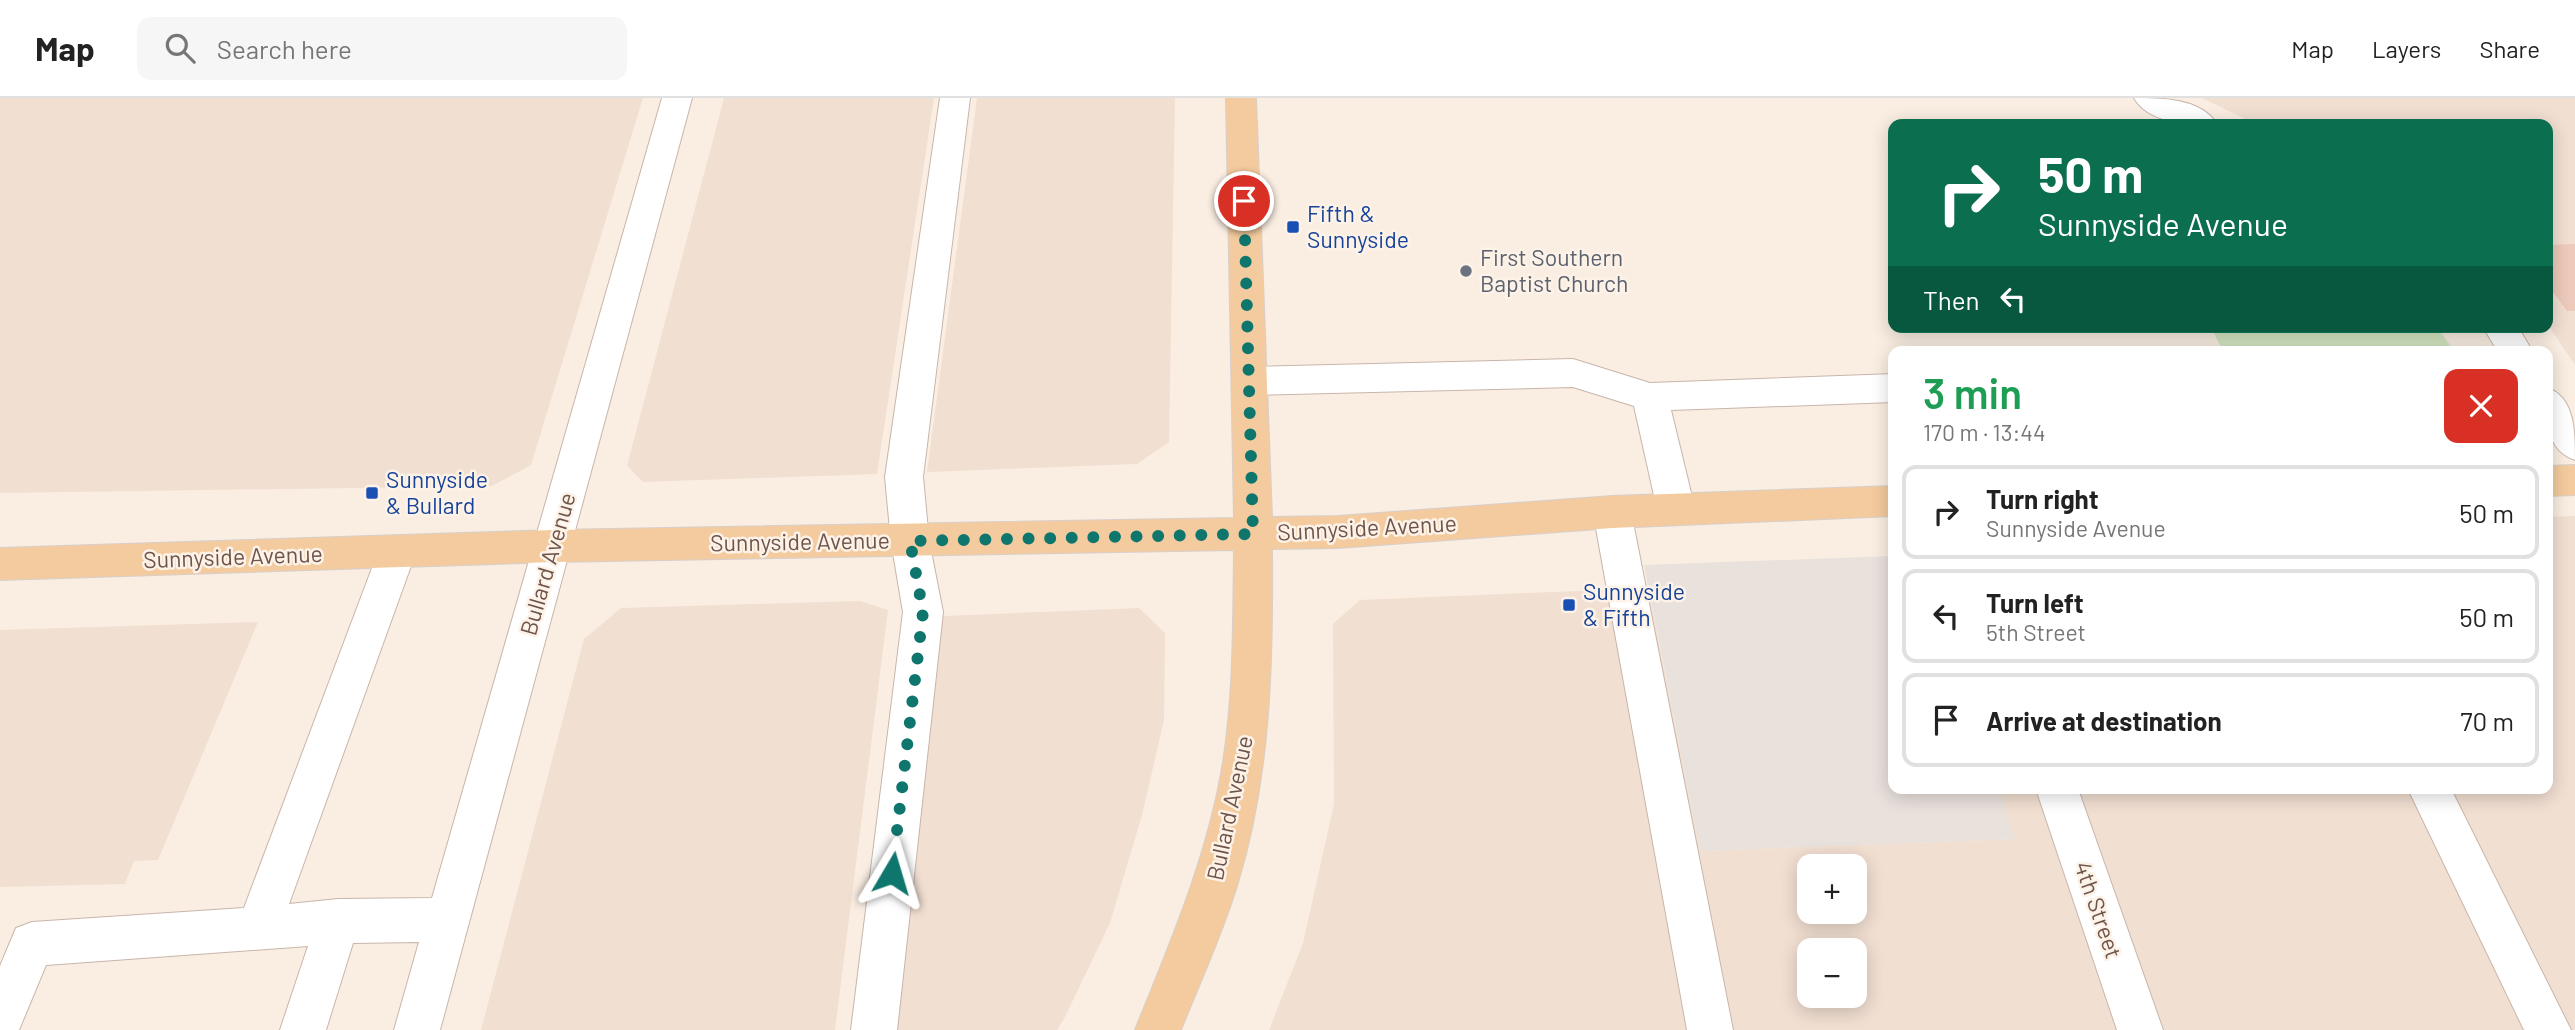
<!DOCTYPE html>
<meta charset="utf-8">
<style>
body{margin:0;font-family:Barlow,sans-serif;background:#f6f6f6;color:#222;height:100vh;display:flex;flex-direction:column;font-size:26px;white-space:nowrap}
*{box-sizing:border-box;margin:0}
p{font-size:23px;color:#767676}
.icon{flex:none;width:38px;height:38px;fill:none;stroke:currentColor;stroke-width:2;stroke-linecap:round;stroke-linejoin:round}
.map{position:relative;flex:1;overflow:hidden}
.drawer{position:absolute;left:1888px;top:248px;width:665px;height:448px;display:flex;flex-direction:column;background:#fff;border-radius:14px;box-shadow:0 4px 18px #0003}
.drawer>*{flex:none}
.top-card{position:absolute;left:1888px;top:21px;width:665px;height:214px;border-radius:14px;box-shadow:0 4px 18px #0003;background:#0b6e4f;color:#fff;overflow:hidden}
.controls{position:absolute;left:1797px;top:756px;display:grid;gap:14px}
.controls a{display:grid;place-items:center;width:70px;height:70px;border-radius:14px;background:#fff;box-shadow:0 4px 18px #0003;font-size:35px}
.pin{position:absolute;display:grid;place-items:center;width:60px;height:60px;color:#fff;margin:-30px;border:4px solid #fff;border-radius:50%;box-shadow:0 2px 7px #0007}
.me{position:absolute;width:77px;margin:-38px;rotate:7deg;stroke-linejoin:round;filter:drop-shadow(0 0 5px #0008)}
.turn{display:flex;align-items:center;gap:24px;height:147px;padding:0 35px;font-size:32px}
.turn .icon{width:91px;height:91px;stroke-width:2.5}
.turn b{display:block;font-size:49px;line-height:60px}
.then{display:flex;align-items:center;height:66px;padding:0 35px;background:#0003;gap:14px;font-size:26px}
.round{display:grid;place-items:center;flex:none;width:74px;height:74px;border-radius:14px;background:#f6f6f6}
.head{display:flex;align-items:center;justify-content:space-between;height:119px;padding:0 35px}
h1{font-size:42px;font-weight:600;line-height:52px;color:#1e9e55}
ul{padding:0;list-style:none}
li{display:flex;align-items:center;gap:21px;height:94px;margin:0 14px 10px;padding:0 21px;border:4px solid #e0e0e0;border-radius:14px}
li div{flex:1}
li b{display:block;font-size:26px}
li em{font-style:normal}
header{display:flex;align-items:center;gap:42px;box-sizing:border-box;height:98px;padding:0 35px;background:#fff;border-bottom:2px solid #e0e0e0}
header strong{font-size:33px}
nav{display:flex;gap:38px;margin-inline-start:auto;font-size:24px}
.search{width:490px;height:63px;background:#f6f6f6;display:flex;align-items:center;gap:18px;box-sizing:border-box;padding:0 24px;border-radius:14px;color:#767676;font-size:26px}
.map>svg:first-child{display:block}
</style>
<header>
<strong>Map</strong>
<div class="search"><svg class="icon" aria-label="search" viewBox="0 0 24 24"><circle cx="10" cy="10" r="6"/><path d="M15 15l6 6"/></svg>Search here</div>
<nav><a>Map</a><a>Layers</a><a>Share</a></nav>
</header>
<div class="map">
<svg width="2575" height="932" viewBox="0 0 2575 932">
<rect width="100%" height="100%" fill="#faeee2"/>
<path fill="#f1dfd1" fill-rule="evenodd" d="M0 0H643L531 367 492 388 0 395Z
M724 0H934L877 376 643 384 627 368Z
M977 0H1175L1169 344 1137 366 927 374Z
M2202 0H2575V267L2548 227V26H2255Z
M2575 418V932H1269L1303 845 1334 706 1333 526 1360 502 1648 490 1700 753 2014 741 1999 691H2548V419ZM1810 768H1855V814H1810ZM1810 852H1855V898H1810Z
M860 503 888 512 835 932H481L584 541 621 510Z
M1139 510 1165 535 1164 622 1142 717 1110 825 1064 921 1057 932H897L943 518Z
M258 524 158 762 134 763 125 786 0 789V532Z"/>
<path fill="#e9e1dc" d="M1893 458 1894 691H1999L2015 741 1700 753 1644 467Z"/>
<path fill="#d4e6c2" d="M2211 229H2437L2455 254H2223Z"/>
<path fill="#edcabb" d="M2575 146V213H2567L2548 187V147Z"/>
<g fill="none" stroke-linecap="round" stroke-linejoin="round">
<defs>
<path id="minor" d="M662 0H692L440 932H394L419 844 353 845 326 932H280L308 848 46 867 19 932H0V868L16 830 32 824 244 810 378 454 383 443 397 438 411 443 416 454 289 806 338 801 432 800Z
M940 0H970L923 379 929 443 943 514 897 932H851L903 514 891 443 885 379Z
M2134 0C2161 0 2201 0 2217 26 2190 27 2149 26 2134 0Z
M2483 229H2518L2533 254H2498Z
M1573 261 1650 285 1894 276V304L1671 312 1695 411 1689 422 1676 427 1663 422 1657 411 1634 308 1573 289 1250 297 1237 293 1232 283 1237 273 1250 269Z
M2548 290C2575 300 2575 334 2575 362 2543 351 2548 318 2548 290Z
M1612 398 1625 403 1631 414 1733 932H1687L1593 414 1599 403Z
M2036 691H2078L2163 932H2117Z
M2408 691H2451L2571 932H2524Z"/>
<path id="major" d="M1226 0H1256L1272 419 1338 418 1612 398 1894 388V418L1612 430 1338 450 1272 451C1273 565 1271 678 1237 788 1222 837 1200 884 1181 932H1135C1170 845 1208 758 1223 664 1234 594 1233 522 1234 452L554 464 0 482V450L554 432 1234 420Z
M2575 367V397L2548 398V368Z"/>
</defs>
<use href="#minor" stroke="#c9b5aa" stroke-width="2"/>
<use href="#major" stroke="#d7cfcd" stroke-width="2"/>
<use href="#minor" fill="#fff" fill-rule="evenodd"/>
<use href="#major" fill="#f4cb9e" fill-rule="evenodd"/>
</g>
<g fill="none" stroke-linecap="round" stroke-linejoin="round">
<path stroke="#0f766e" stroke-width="12" stroke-dasharray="0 21.6" d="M892 775 923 514 910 443 1253 436 1244 103"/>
</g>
<g fill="#1a4fb4" stroke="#fdf2e7" stroke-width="2.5">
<rect x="1286" y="122" width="14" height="14" rx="3.5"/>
<rect x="365" y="388" width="14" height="14" rx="3.5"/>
<rect x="1562" y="500" width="14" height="14" rx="3.5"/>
</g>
<circle fill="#6b7280" stroke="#fdf2e7" stroke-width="2.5" cx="1466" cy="173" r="7"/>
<g text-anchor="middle" stroke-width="5" stroke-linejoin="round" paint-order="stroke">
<g font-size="23" fill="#164399" stroke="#fdf2e7" text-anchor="start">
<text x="1307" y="124">Fifth &amp;<tspan x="1307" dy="26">Sunnyside</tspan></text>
<text x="386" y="390">Sunnyside<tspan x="386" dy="26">&amp; Bullard</tspan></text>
<text x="1583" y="502">Sunnyside<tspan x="1583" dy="26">&amp; Fifth</tspan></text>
</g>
<g font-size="23" fill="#5b616d" stroke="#fdf2e7" text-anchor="start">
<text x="1480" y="168">First Southern<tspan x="1480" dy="26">Baptist Church</tspan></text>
</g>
<g font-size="23" fill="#6f544b" stroke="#fdf2e7">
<text transform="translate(1367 430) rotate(-3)" y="8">Sunnyside Avenue</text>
<text transform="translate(800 444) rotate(-1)" y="8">Sunnyside Avenue</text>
<text transform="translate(233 459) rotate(-2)" y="8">Sunnyside Avenue</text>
<text transform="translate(548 466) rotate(-74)" y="8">Bullard Avenue</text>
<text transform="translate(1230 710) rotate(-78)" y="8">Bullard Avenue</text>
<text transform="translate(2098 812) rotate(71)" y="8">4th Street</text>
</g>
</g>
</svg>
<div class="controls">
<a>+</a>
<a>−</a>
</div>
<div class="pin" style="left:1244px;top:103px;background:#d93025"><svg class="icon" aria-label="arrive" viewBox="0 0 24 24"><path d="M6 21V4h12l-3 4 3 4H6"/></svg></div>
<svg class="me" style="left:892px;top:775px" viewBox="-20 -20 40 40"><path d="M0-17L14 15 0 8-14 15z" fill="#0f766e" stroke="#fff" stroke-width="4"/></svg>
<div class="top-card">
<div class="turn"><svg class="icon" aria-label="right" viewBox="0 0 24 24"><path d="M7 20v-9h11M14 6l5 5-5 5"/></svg><div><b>50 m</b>Sunnyside Avenue</div></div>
<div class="then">Then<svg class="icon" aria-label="left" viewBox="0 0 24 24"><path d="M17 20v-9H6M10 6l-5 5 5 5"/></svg></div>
</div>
<section class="drawer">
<div class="head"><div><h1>3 min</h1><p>170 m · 13:44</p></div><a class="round" style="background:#d93025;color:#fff"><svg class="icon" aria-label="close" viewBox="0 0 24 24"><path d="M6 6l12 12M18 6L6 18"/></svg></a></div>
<ul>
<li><svg class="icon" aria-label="right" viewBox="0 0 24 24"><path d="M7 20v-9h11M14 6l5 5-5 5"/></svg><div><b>Turn right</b><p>Sunnyside Avenue</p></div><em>50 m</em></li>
<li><svg class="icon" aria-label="left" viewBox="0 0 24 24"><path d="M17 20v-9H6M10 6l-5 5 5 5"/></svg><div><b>Turn left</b><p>5th Street</p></div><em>50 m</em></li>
<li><svg class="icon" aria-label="arrive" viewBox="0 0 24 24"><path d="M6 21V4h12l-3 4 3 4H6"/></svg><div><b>Arrive at destination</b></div><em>70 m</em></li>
</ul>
</section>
</div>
